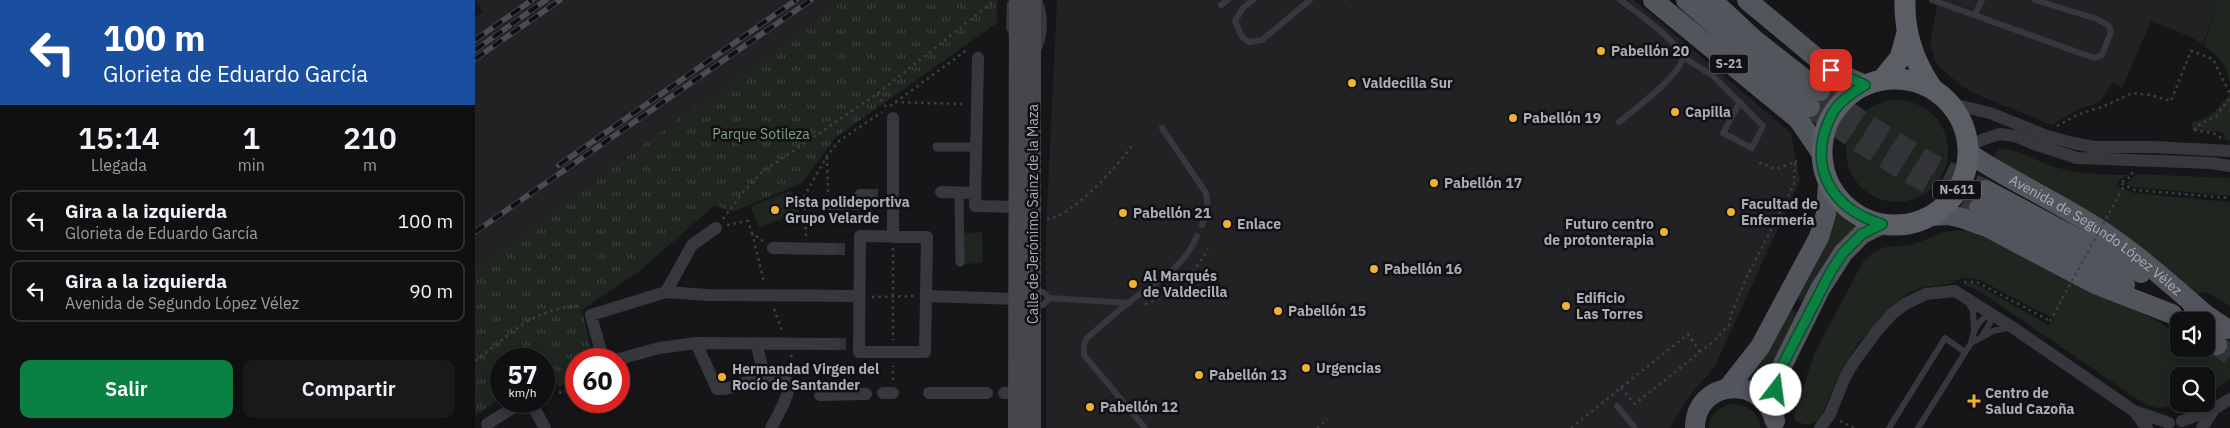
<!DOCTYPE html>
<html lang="es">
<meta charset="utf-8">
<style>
body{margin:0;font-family:"IBM Plex Sans",sans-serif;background:#19191b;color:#f1f3f6;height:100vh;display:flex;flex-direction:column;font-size:19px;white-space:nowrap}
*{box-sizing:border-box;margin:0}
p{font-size:16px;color:#9c9d9f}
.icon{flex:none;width:28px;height:28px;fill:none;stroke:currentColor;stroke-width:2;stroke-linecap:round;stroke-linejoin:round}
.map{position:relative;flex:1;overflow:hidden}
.details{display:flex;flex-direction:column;background:#101012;width:475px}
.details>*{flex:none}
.banner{background:#1a4fa0;color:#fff;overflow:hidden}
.controls{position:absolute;left:1695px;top:312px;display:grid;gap:10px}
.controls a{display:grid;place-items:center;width:45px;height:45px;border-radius:10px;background:#101012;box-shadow:0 2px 12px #0003,0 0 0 1px #303032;font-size:25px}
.speed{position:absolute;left:15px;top:348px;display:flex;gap:10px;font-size:25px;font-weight:700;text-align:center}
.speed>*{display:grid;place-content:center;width:65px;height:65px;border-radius:50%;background:#101012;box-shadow:0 2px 12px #0003,0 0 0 1px #303032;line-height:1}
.speed small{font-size:12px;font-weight:400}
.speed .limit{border:8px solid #d22;background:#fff;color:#111}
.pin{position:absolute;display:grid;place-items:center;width:42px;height:42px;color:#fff;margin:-21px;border-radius:10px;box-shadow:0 2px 8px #0006}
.me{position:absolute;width:55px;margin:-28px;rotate:15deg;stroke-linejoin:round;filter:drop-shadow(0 0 4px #0008)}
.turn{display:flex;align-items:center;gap:18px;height:105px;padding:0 20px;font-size:22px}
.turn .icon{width:65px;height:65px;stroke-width:2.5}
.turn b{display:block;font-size:35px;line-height:42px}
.eta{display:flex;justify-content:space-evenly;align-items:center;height:85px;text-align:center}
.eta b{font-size:30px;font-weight:600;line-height:35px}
.button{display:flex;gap:10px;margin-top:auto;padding:10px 20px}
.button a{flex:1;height:58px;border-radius:10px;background:#0b8043;color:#fff;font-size:20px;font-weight:600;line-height:58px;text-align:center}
.button a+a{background:#19191b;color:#f1f3f6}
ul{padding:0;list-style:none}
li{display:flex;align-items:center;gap:15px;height:62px;margin:0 10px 8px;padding:0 10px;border:2px solid #303032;border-radius:10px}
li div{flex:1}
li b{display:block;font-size:19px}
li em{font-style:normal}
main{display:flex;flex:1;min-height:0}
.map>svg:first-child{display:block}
</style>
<main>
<section class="details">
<div class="banner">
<div class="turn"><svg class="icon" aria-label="left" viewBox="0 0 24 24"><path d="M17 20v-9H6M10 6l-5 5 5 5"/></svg><div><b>100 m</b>Glorieta de Eduardo García</div></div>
</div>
<div class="eta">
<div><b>15:14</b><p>Llegada</p></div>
<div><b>1</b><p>min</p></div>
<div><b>210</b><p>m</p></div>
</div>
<ul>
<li><svg class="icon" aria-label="left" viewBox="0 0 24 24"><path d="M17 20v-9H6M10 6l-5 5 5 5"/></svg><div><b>Gira a la izquierda</b><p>Glorieta de Eduardo García</p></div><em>100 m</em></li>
<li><svg class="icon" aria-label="left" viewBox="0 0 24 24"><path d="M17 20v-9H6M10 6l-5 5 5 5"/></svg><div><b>Gira a la izquierda</b><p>Avenida de Segundo López Vélez</p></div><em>90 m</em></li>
</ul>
<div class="button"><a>Salir</a><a>Compartir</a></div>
</section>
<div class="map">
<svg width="1755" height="428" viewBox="0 0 1755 428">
<defs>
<pattern id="park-tufts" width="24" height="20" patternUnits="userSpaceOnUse" patternTransform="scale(1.25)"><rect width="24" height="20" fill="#1e261f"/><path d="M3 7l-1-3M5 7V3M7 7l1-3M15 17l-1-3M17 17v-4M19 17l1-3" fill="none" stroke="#3c433d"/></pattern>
</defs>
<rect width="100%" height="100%" fill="#161618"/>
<path fill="#222225" d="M0 0H367L0 267V17L8 12Z
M582 0H1159L1316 133 1325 180 1239 368 1216 394 1194 428H571V229Z
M1463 0H1743L1728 45 1717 37 1676 21 1647 88 1638 82 1624 103 1604 109 1577 125 1501 94 1487 86 1464 67 1459 58 1455 43Z"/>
<path fill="#1e261f" d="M1743 0H1755V84C1750 62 1747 59 1729 46Z
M1755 95V140H1751L1747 132 1717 130V122C1741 117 1739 109 1755 95Z
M1371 151a51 51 0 1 1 102 0a51 51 0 1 1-102 0Z
M1524 149C1543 148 1561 162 1580 167 1604 174 1628 175 1653 175L1645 179 1641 186 1659 193 1755 202V306L1732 292 1722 294 1517 158Z
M1662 174 1755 178V196L1658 187 1651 183Z
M315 191 317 193 324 211 322 213 286 227 283 226 276 208 277 206Z
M1362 211 1373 222 1382 226C1356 246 1343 273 1329 302L1320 298 1358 223Z
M1492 228 1679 319 1694 329 1697 339 1704 343V349H1715L1733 358 1755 325V379L1731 397V376H1704V404H1718L1682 408 1670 404 1656 395 1503 290 1489 285 1492 283H1499L1574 325 1579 319 1505 280 1496 278H1486L1474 284 1450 287 1434 292 1408 314 1382 345 1364 375 1344 421 1332 425 1320 421 1319 414 1340 352 1388 262C1394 256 1401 249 1411 247 1419 245 1429 247 1438 244 1456 239 1471 227 1490 231Z
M507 232 508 263 488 264 487 233Z
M1315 309 1323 313 1293 390 1272 380 1291 355Z
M1255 404C1271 404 1283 411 1286 428H1234C1234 415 1244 408 1255 404Z"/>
<path fill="url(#park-tufts)" d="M367 0H522V23L361 137 327 183 257 212 240 205 163 272 107 310 118 359H101V378L84 387 73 367 69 370V359H26V398L0 416V267Z"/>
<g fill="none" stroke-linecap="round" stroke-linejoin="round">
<path stroke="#333438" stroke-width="12" stroke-dasharray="12 6" stroke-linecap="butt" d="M391 195H408
M358 249H376
M359 344H376"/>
<path stroke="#333438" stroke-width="20" stroke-dasharray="20 10" stroke-linecap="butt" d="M1345 91 1387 121 1454 162 1511 190
M1335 107C1388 147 1443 182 1504 208
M1742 345 1755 355"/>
<path stroke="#3d3f44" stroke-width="2.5" stroke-dasharray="2.5 4" stroke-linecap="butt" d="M869 0H870
M402 94 411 107
M420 102 489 104
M415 106 492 50
M1582 126 1604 114 1627 107 1657 93 1675 95 1696 101 1716 51 1738 59 1755 94
M1719 130 1722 126 1741 116 1755 98
M1719 130 1741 134 1747 139
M352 157 353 192
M1320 162 1325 159
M1657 172V176L1645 183 1660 190 1755 198
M329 202 342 203
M248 219 270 190 287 172 402 94 520 0
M572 219C597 217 644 165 658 144
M252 225 273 221 277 233 288 241
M277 233 289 282
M331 236 329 197 352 156 364 141 407 112
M418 248V340
M1489 282H1502L1575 321
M397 297 439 296
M670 304C700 295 718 275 733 249
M299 309 307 331
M316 355 321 372
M0 361C36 334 59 307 107 306
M418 380V366
M1146 388 1160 404 1240 340 1254 325 1256 314 1271 279 1319 184 1320 162 1301 169 1285 163 1287 160
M84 393 101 386
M1365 421 1379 428
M842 428 853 419
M1096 428 1213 334 1225 352"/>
<path stroke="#37383d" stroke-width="6" d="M778 0 768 8 760 21 767 37 774 42 787 40 835 0
M1457 0 1619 58 1627 55 1636 32 1634 26 1622 19 1560 0
M535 4 534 28 538 35
M746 5 753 0
M1500 14 1507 0
M561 53C571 39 571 15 564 0
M1208 57 1238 76 1288 126 1277 148 1248 133 1265 102
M1144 122C1156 112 1210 72 1207 57 1205 43 1158 9 1145 0
M687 128 731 193 733 208 727 225
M559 292H568L574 298 654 303
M1493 302 1498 311 1499 329
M559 306 568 305 574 298
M1508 335 1515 323 1516 313
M1496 343 1518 331 1536 327
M1142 406 1160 428
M670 428 609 355V346L611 339C625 327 639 314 653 303 679 282 709 269 722 236
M1414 428 1470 338 1490 352
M1443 428 1496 343C1499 328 1503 321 1516 313"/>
<path stroke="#37383d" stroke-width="9" d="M462 147H501
M484 193 485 262"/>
<path stroke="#37383d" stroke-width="12" d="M503 58 500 206 543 207
M1468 98 1482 105 1515 113 1572 136 1598 143 1619 147H1679L1755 151
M1493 147 1509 139 1525 134 1540 136 1559 144 1602 158 1736 163 1755 166
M466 192 500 193
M354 204H384L385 195H391
M385 236 452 237 450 352H384Z
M418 237V118
M298 248 358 249
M191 292 217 245 241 228
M451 296 542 299
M221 343 242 389H250C261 386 309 366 313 384 316 394 301 418 296 428
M281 343 290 377
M128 359 116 315 191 292 232 295 385 296
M144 359 184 348 221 343 359 344
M69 390 73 387
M408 393H418
M454 393H512
M529 393H542
M345 395 391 394
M55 401 70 428
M1659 411 1672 428
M1707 421 1739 409 1755 399
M12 424 49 401
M1345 428 1355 414 1370 377 1379 362 1401 332 1417 314 1430 304 1451 294 1480 291 1537 327 1659 411 1694 423
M1727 428 1739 409"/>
<path stroke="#45474d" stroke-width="18" d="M557 0V428
M542 428 543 0"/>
<g stroke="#53555c" stroke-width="20">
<path d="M1178 0 1323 119 1347 154"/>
<path d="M1211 0 1335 107"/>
<path d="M1237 0 1281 41 1345 91"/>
<path d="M1272 0 1356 70 1390 85"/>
<path id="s1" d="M1493 153C1533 179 1576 199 1616 224 1657 249 1693 282 1729 313"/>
<path d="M1511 190 1666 273"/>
<path d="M1504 208 1584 248 1650 285"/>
<path d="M1455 216 1473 215 1487 218 1512 227 1620 284 1697 314"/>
<path d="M1718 306 1752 329"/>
<path d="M1731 338 1742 345"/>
<path d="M1253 388 1285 347 1344 237 1351 214 1353 185"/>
<path d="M1299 419 1301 390 1308 364 1345 289 1368 253 1387 234 1407 224"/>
<path d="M1220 428C1220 379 1288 374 1300 421"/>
</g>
<path stroke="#5b5e65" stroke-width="21" d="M1430 0C1429 32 1439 62 1457 88
M1347 152a73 73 0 1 1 146 0a73 73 0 1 1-146 0Z
M1407 80 1425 58 1432 33"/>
<defs>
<path id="rail" d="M0 40 57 0
M0 50 71 0
M0 59 85 0
M84 165 321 0
M0 232 336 0"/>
</defs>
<use href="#rail" stroke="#4a4c52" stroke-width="5.5"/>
<use href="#rail" stroke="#111113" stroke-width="4" stroke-dasharray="11" stroke-linecap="butt"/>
<path stroke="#3d3f44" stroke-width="2.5" stroke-dasharray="2.5 4" stroke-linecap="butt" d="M1575 321 1649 186"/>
</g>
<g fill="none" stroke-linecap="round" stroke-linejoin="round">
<defs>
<path id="route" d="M1301 390 1308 364 1356 271 1368 253 1387 234 1407 224C1357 209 1331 167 1356 116 1363 102 1377 93 1390 85L1356 70"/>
</defs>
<use href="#route" stroke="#07532c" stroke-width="12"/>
<use href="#route" stroke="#0b8043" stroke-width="9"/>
</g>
<g fill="#f2b134" stroke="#111113" stroke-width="2">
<circle cx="1126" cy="51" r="5"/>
<circle cx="877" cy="83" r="5"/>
<circle cx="1200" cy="112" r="5"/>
<circle cx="1038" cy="118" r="5"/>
<circle cx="959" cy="183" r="5"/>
<circle cx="300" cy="210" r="5"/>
<circle cx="1256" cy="212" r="5"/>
<circle cx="648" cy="213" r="5"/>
<circle cx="752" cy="224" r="5"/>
<circle cx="1189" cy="232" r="5"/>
<circle cx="899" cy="269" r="5"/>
<circle cx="658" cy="284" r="5"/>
<circle cx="1091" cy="306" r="5"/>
<circle cx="803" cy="311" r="5"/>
<circle cx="831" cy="368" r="5"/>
<circle cx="724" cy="375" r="5"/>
<circle cx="247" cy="377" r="5"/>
<path d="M1496.5 393.5h5v5h5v5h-5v5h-5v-5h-5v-5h5z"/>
<circle cx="615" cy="407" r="5"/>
</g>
<g text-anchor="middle" stroke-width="5" stroke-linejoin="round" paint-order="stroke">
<g fill="#111113" stroke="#7b7e86" stroke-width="1">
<rect x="1235" y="54.5" width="38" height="19" rx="4"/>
<rect x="1458" y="180.5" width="48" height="19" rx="4"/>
</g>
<g font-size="12" font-weight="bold" fill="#a8adb8">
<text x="1254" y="68">S-21</text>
<text x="1482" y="194">N-611</text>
</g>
<g font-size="14" font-weight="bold" fill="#a8adb8" stroke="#111113" text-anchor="start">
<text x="1136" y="56">Pabellón 20</text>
<text x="887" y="88">Valdecilla Sur</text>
<text x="1210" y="117">Capilla</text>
<text x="1048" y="123">Pabellón 19</text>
<text x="969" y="188">Pabellón 17</text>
<text x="310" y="207">Pista polideportiva<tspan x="310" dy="16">Grupo Velarde</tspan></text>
<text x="1266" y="209">Facultad de<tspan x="1266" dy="16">Enfermería</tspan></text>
<text x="658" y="218">Pabellón 21</text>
<text x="762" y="229">Enlace</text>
<text x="1179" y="229" text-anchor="end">Futuro centro<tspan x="1179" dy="16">de protonterapia</tspan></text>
<text x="909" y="274">Pabellón 16</text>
<text x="668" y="281">Al Marqués<tspan x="668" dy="16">de Valdecilla</tspan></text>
<text x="1101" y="303">Edificio<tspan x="1101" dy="16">Las Torres</tspan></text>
<text x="813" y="316">Pabellón 15</text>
<text x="841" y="373">Urgencias</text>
<text x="257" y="374">Hermandad Virgen del<tspan x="257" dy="16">Rocío de Santander</tspan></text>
<text x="734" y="380">Pabellón 13</text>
<text x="1510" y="398">Centro de<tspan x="1510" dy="16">Salud Cazoña</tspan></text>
<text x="625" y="412">Pabellón 12</text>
</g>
<g font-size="14" fill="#7fa381" stroke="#111113">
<text x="286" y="139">Parque Sotileza</text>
</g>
<g font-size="14" fill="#a8adb8" stroke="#111113">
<text transform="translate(558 214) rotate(-90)" y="5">Calle de Jerónimo Sainz de la Maza</text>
<text dy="5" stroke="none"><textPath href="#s1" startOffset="152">Avenida de Segundo López Vélez</textPath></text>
</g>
</g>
</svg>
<div class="controls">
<a><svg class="icon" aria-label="sound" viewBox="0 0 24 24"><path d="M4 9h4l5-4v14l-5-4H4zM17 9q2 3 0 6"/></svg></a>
<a><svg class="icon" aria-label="search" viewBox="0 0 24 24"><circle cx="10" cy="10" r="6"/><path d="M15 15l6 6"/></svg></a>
</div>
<div class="speed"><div>57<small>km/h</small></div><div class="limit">60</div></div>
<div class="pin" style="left:1356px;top:70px;background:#d93025"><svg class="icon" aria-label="arrive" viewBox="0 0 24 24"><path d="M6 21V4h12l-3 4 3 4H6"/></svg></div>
<svg class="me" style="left:1301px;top:390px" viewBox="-20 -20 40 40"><circle r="19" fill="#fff"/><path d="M0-13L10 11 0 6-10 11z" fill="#0b8043"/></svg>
</div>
</main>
